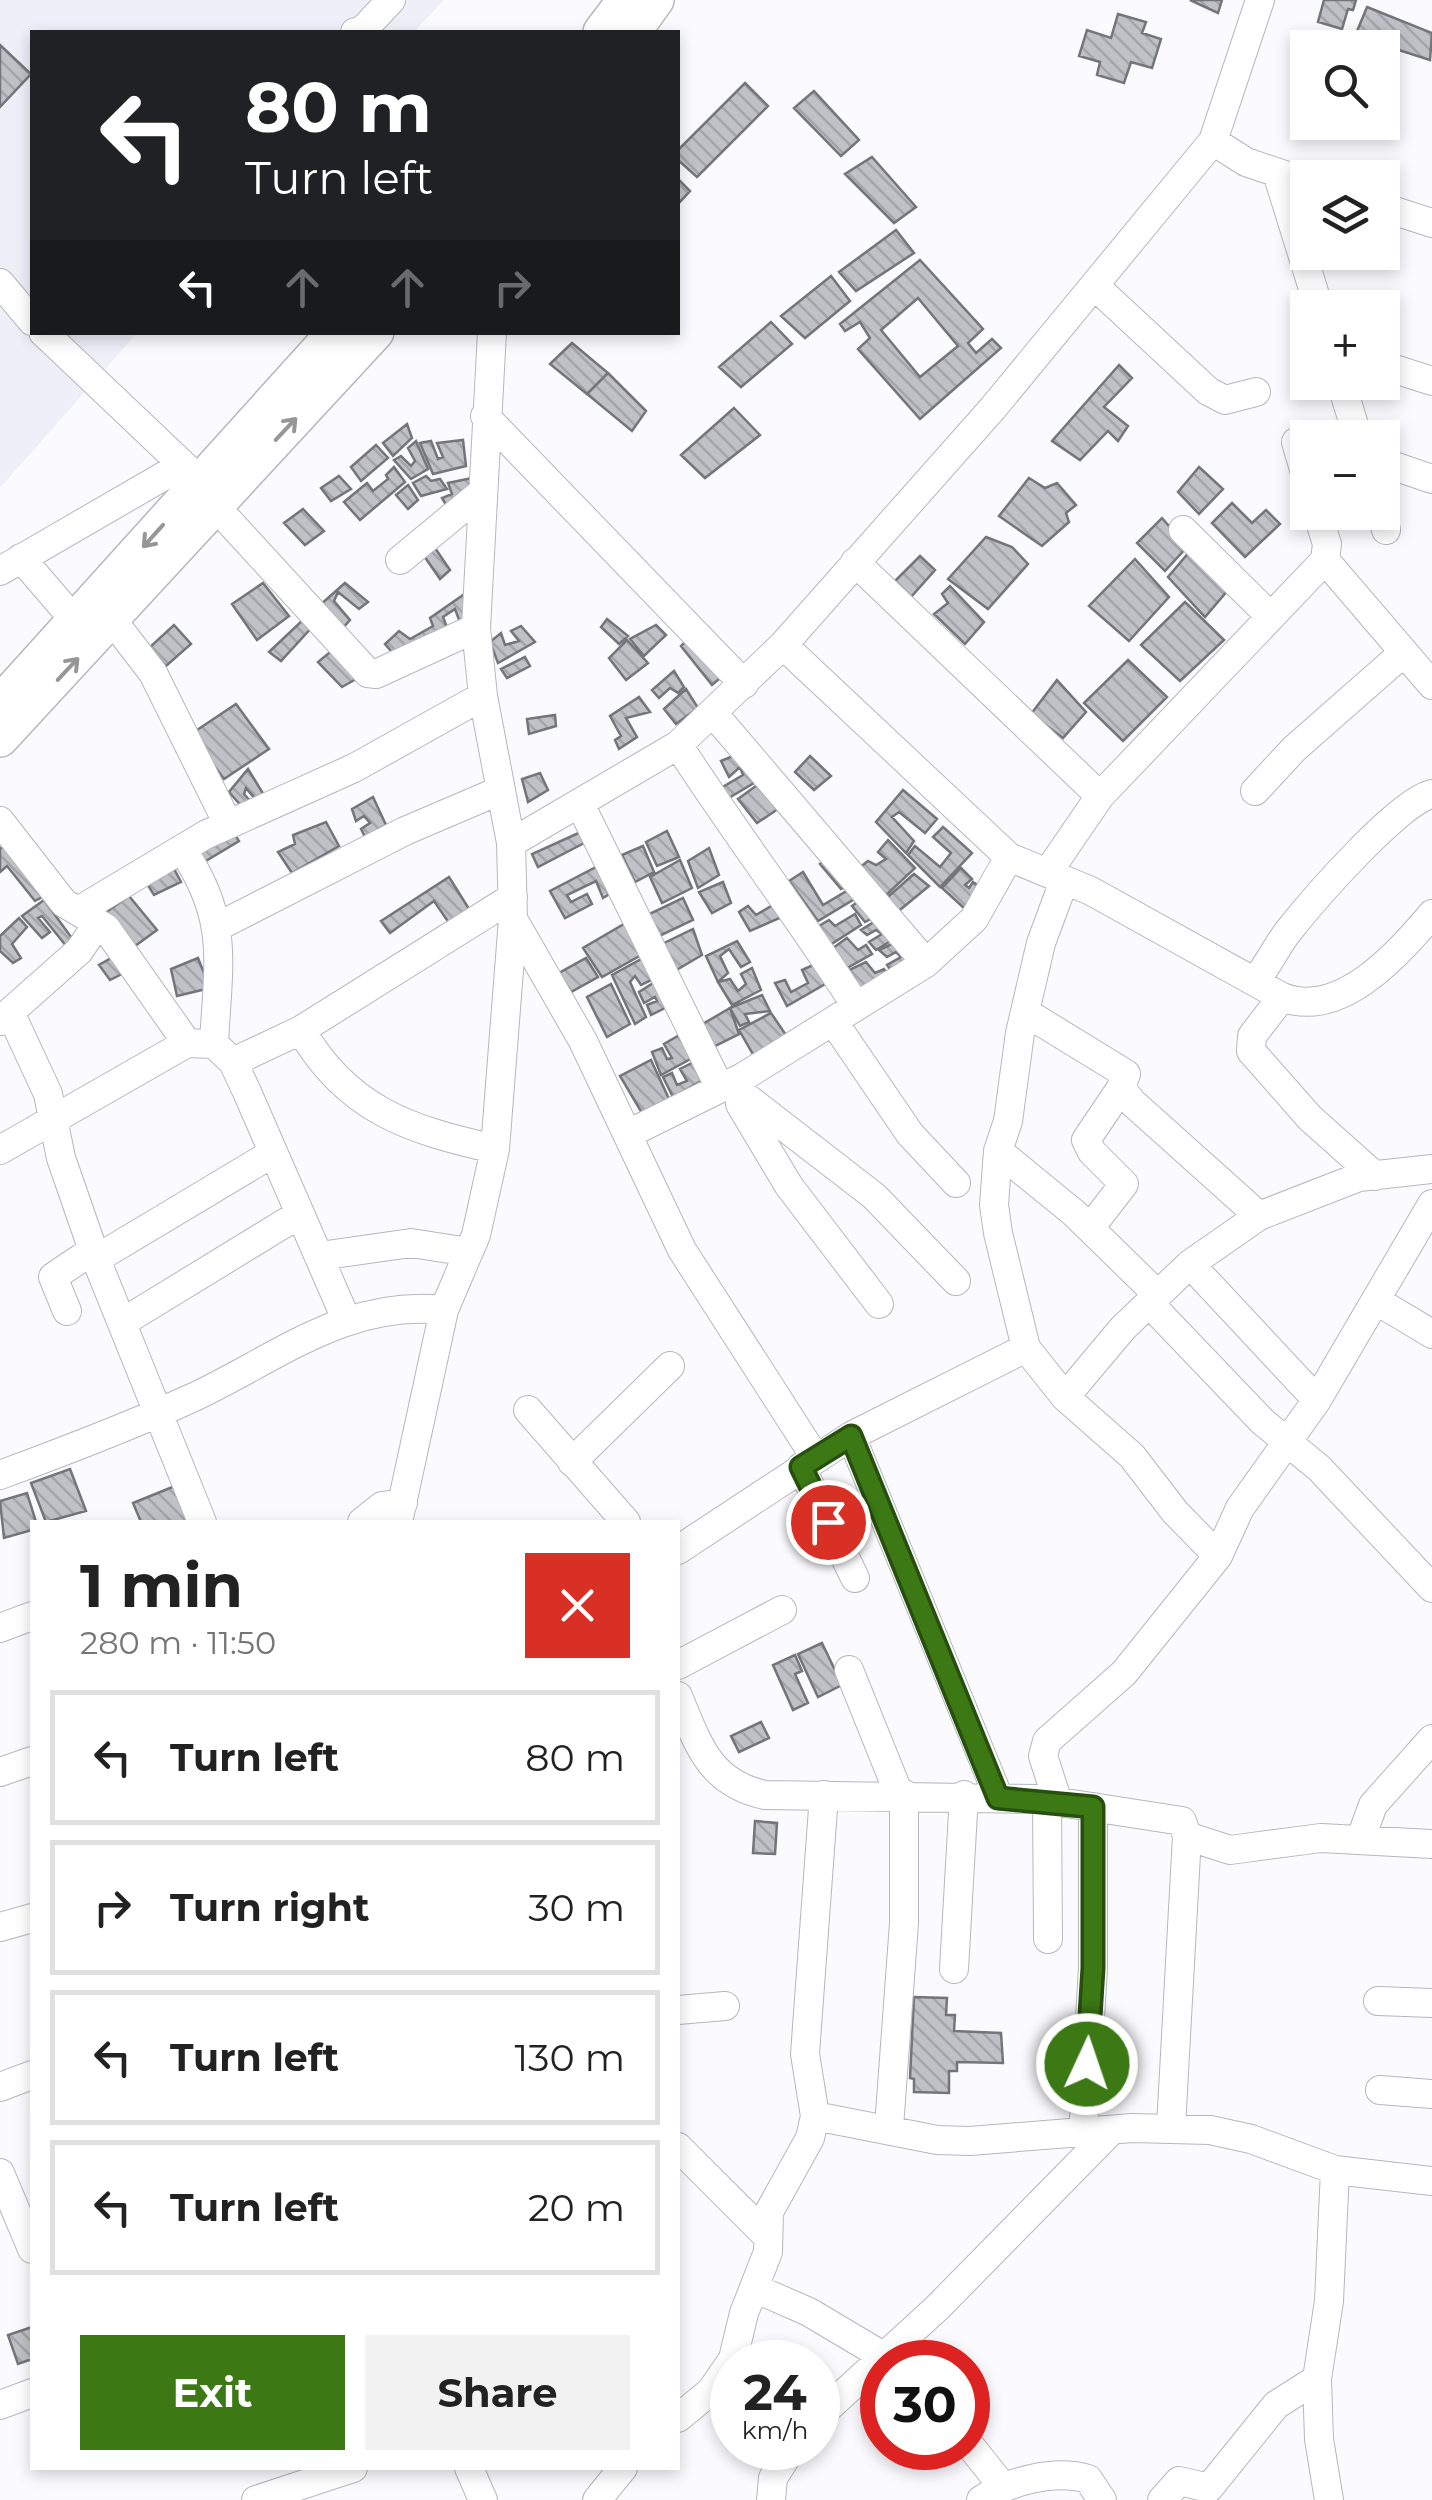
<!DOCTYPE html>
<meta charset="utf-8">
<style>
body{margin:0;font-family:Montserrat,sans-serif;background:#f2f2f2;color:#222;height:100vh;display:flex;flex-direction:column;font-size:38px;white-space:nowrap}
*{box-sizing:border-box;margin:0}
p{font-size:32px;color:#767676}
.icon{flex:none;width:55px;height:55px;fill:none;stroke:currentColor;stroke-width:2;stroke-linecap:round;stroke-linejoin:round}
.map{position:relative;flex:1;overflow:hidden}
.details{position:absolute;left:30px;top:1520px;width:650px;height:950px;display:flex;flex-direction:column;background:#fff;border-radius:0px;box-shadow:0 5px 15px #0003}
.details>*{flex:none}
.guide{position:absolute;left:30px;top:30px;width:650px;height:305px;border-radius:0px;box-shadow:0 5px 15px #0003;background:#202124;color:#fff;overflow:hidden}
.buttons{position:absolute;left:1290px;top:30px;display:grid;gap:20px}
.buttons a{display:grid;place-items:center;width:110px;height:110px;border-radius:0px;background:#fff;box-shadow:0 5px 15px #0003;font-size:50px}
.speed{position:absolute;left:710px;top:2340px;display:flex;gap:20px;font-size:50px;font-weight:700;text-align:center}
.speed>*{display:grid;place-content:center;width:130px;height:130px;border-radius:50%;background:#fff;box-shadow:0 5px 15px #0003;line-height:1}
.speed small{font-size:25px;font-weight:400}
.speed .limit{border:15px solid #d22;background:#fff;color:#111}
.pin{position:absolute;display:grid;place-items:center;width:85px;height:85px;color:#fff;margin:-42px;border:5px solid #fff;border-radius:50%;box-shadow:0 2px 10px #0007}
.me{position:absolute;width:110px;margin:-55px;rotate:3deg;stroke-linejoin:round;filter:drop-shadow(0 0 8px #0008)}
.turn{display:flex;align-items:center;gap:35px;height:210px;padding:0 50px;font-size:45px}
.turn .icon{width:130px;height:130px;stroke-width:2.5}
.turn b{display:block;font-size:70px;line-height:85px}
.lanes{display:flex;align-items:center;height:95px;padding:0 50px;background:#0003;justify-content:center;gap:50px;direction:ltr}
.lanes .off{opacity:.35}
.round{display:grid;place-items:center;flex:none;width:105px;height:105px;border-radius:0px;background:#f2f2f2}
.summary{display:flex;align-items:center;justify-content:space-between;height:170px;padding:0 50px}
h1{font-size:60px;font-weight:700;line-height:75px}
.primary-button{display:flex;gap:20px;margin-top:auto;padding:20px 50px}
.primary-button a{flex:1;height:115px;border-radius:0px;background:#3c7915;color:#fff;font-size:40px;font-weight:700;line-height:115px;text-align:center}
.primary-button a+a{background:#f2f2f2;color:#222}
ul{padding:0;list-style:none}
li{display:flex;align-items:center;gap:30px;height:135px;margin:0 20px 15px;padding:0 30px;border:5px solid #e0e0e0;border-radius:0px}
li div{flex:1}
li b{display:block;font-size:38px}
li em{font-style:normal}
.map>svg:first-child{display:block}
</style>
<div class="map">
<svg width="1432" height="2500" viewBox="0 0 1432 2500">
<defs>
<pattern id="building-back-hatch" width="6" height="6" patternUnits="userSpaceOnUse" patternTransform="scale(2.5)"><rect width="6" height="6" fill="#c0c1c7"/><path d="M-1 5l2 2M0 0l6 6M5-1l2 2" fill="none" stroke="#a4a5aa"/></pattern>
</defs>
<rect width="100%" height="100%" fill="#fbfbff"/>
<path fill="#eeeff9" d="M0 0H444L414 32H32V332L137 333 0 488Z"/>
<path fill="url(#building-back-hatch)" stroke="#74757a" stroke-width="2.5" fill-rule="evenodd" d="M1190 0H1222L1218 13Z
M1324 0H1356L1353 10 1348 9 1342 29 1318 22Z
M1367 7 1432 33 1430 60 1355 36Z
M1118 14 1146 22 1142 33 1161 39 1152 68 1131 62 1124 83 1097 75 1100 62 1079 56 1087 30 1111 38Z
M0 45 31 74 0 107Z
M745 83 768 106 697 177 678 160V150Z
M814 91 859 140 841 156 794 108Z
M872 157 916 207 894 223 845 174Z
M678 179 690 191 678 204Z
M896 230 914 253 856 291 839 272Z
M920 260 983 329 968 343 976 353 992 339 1001 348 920 419 858 349 870 338 860 322 845 331 840 324ZM918 298 958 346 920 377 881 330Z
M831 276 850 301 805 338 781 316Z
M771 322 792 344 741 387 719 367Z
M572 343 608 373 587 394 550 364Z
M1119 365 1132 378 1104 407 1128 426 1118 441 1108 431 1080 460 1052 441Z
M608 373 646 411 632 431 587 394Z
M734 408 760 435 705 478 681 455Z
M407 424 412 438 393 456 383 443Z
M463 440 466 466 433 474 420 443 431 441 438 459 443 457 437 443Z
M416 441 428 469 411 479 394 460 401 456 411 466 415 461 408 448Z
M376 445 388 458 361 481 351 467Z
M394 467 405 482 360 520 344 502 367 483 373 491 388 479 386 475Z
M1199 467 1223 489 1199 514 1178 492Z
M339 476 351 489 331 501 321 488Z
M426 476 431 481 440 479 447 489 421 496 413 483Z
M472 478 474 492 448 508 442 498 452 494 448 483Z
M1029 478 1045 488 1057 483 1076 505 1066 513 1069 522 1042 546 999 516Z
M408 485 418 500 408 509 396 495Z
M1232 503 1252 523 1266 510 1280 524 1245 557 1212 523Z
M303 509 324 531 305 545 284 523Z
M1162 518 1187 547 1165 571 1137 543Z
M986 537 1012 547 1028 564 988 609 948 579Z
M1196 544 1234 583 1205 617 1168 577Z
M433 545 450 570 440 579 422 553Z
M920 556 935 570 911 597 894 582Z
M1135 559 1169 597 1129 641 1089 606Z
M263 583 289 616 257 640 232 604Z
M345 583 368 602 359 609 338 592 334 601 350 620 340 631 319 606Z
M950 586 984 622 965 644 934 614 948 603 942 594Z
M466 593 470 624 462 628 455 609 443 617 449 633 398 659 385 644 399 631 410 639 433 626 430 618Z
M1185 602 1224 640 1180 681 1141 645Z
M307 616 314 625 281 661 269 652Z
M607 619 628 636 619 644 601 627Z
M174 625 191 644 166 666 149 648Z
M656 625 666 635 644 656 630 639Z
M521 626 535 642 498 663 490 642 501 633 505 645 519 641 511 631Z
M694 633 727 672 712 685 681 646Z
M627 640 648 663 626 680 609 658Z
M340 644 365 674 342 687 318 662Z
M525 657 530 666 507 678 501 669Z
M1128 660 1167 697 1123 741 1084 703Z
M674 671 684 687 678 693 670 688 659 698 652 690Z
M1057 680 1086 712 1063 738 1031 714Z
M686 689 698 708 676 724 664 709Z
M639 697 650 712 626 718 637 737 619 749 615 740 621 736 610 716Z
M236 704 269 749 224 779 191 734Z
M555 715 556 726 529 734 527 719Z
M738 754 764 777 727 799 721 788 743 775 740 767 729 777 721 761Z
M810 756 831 776 814 790 795 772Z
M248 769 264 795 256 800 246 788 244 794 252 803 244 809 229 792Z
M540 773 548 790 528 802 522 779Z
M760 783 778 809 757 823 738 799Z
M903 790 937 819 925 833 899 812 892 817 914 841 906 853 876 822Z
M373 797 386 825 365 837 361 829 370 823 364 816 356 821 352 809Z
M326 822 339 846 292 873 278 852 295 844 293 835Z
M943 827 972 853 940 887 908 855 915 846 940 867 951 853 933 837Z
M231 829 239 841 204 862 196 851Z
M583 831 588 841 538 867 532 854Z
M667 831 679 857 657 866 646 842Z
M888 840 915 868 883 898 859 868 868 861 876 865 886 859 878 852Z
M5 844 42 897 35 901 7 866 0 872V849Z
M643 846 654 872 635 882 622 855Z
M709 848 719 875 698 888 688 861Z
M829 858 852 884 841 889 820 864Z
M680 860 692 888 662 903 650 877Z
M172 865 181 882 154 895 144 879Z
M600 865 613 892 603 898 596 881 567 895 571 902 587 894 592 904 565 918 550 891Z
M961 868 972 879 965 885 969 888 973 882 983 889 966 910 942 888Z
M803 872 823 905 855 886 861 895 818 921 789 881Z
M914 874 929 886 895 914 882 902Z
M449 877 469 909 449 923 434 901 390 933 381 921Z
M723 882 731 903 712 913 699 892Z
M129 896 157 930 135 946 105 913Z
M864 897 878 915 865 922 852 906Z
M683 898 693 920 655 938 645 916Z
M44 900 74 941 67 947 42 916 38 918 50 932 42 938 22 916Z
M773 905 791 913 750 931 739 912 748 906 756 915Z
M855 914 861 925 830 945 819 926 829 920 835 926Z
M19 918 27 927 12 944 21 958 13 963 0 951V936Z
M879 919 894 939 876 950 869 942 882 934 876 930 867 935 861 930Z
M629 921 643 954 602 977 583 948Z
M693 929 702 955 673 972 660 945Z
M847 938 858 950 866 945 872 954 847 968 833 948Z
M737 941 750 962 741 967 729 949 720 956 728 973 718 982 706 956Z
M896 942 914 961 894 975 887 965 901 957 896 952 887 957 879 950Z
M120 953 128 971 110 980 99 965Z
M645 957 656 978 641 985 635 976 630 982 646 1017 635 1024 612 975Z
M198 958 210 988 177 996 171 969Z
M586 958 598 977 571 992 559 973Z
M866 962 875 973 884 969 890 979 860 996 841 974Z
M818 963 827 983 787 1006 775 983 785 980 791 992 808 983 802 970Z
M752 968 761 990 732 1005 718 982 730 979 738 991 746 984 741 974Z
M658 980 671 1005 651 1015 647 1005 657 1001 655 997 644 1003 639 992Z
M611 984 630 1024 607 1037 587 997Z
M762 995 770 1011 745 1014 749 1022 740 1026 730 1008Z
M730 1008 739 1034 713 1047 701 1025Z
M771 1013 788 1038 754 1056 739 1030Z
M683 1033 696 1056 661 1075 652 1052 662 1048 667 1059 672 1058 664 1044Z
M651 1060 669 1099 642 1113 620 1076Z
M696 1061 703 1080 673 1097 663 1077 672 1073 677 1085 687 1081 680 1069Z
M70 1469 86 1511 46 1522 31 1483Z
M180 1484 195 1522H141L133 1503Z
M27 1493 36 1522 32 1530 4 1538 0 1501Z
M822 1643 842 1685 818 1697 798 1654Z
M795 1655 802 1671 795 1674 808 1703 793 1710 773 1665Z
M761 1722 769 1738 739 1752 731 1736Z
M755 1821 777 1823 775 1854 753 1853Z
M914 1997 947 1998 946 2015H955L954 2031 1001 2033 1003 2063 957 2062V2071H949V2093L914 2092V2079L910 2078Z
M32 2327V2359L18 2364 8 2335Z"/>
<g fill="none" stroke-linecap="round" stroke-linejoin="round">
<defs>
<path id="minor" d="M355 32 362 31 391 0
M1213 141 1246 162 1308 183
M1277 173 1319 308
M1382 207 1432 223
M0 283 32 321
M1095 286 1208 391 1225 400 1256 392
M43 332 201 482
M1382 365 1432 381
M1341 382 1358 438
M485 416 744 684
M1296 442 1308 483
M1382 462 1432 479
M215 506 368 673 376 674 476 628
M1381 512 1386 530
M1183 530 1271 617
M21 558 76 622
M400 560 480 494
M1325 560 1432 685
M855 562 1100 796
M0 571 181 466
M113 621 153 673 228 824
M783 645 1009 857 1091 891 1282 997C1340 1020 1397 955 1432 914
M713 713 926 963
M678 745C736 834 799 917 856 1006
M1255 791 1294 749 1402 654
M581 806 720 1088
M0 821 64 903 106 928 187 1043
M511 843 678 745 783 645 993 408 1213 141 1260 0
M182 849C230 920 218 962 214 1044
M1048 872 1100 796 1325 560 1327 544 1317 512
M1064 881 1041 943 1020 1033 1008 1121 998 1151 994 1205 998 1233 1026 1348 1065 1397 1132 1456 1175 1512 1218 1556
M78 911 205 835 354 768 483 696
M513 919 583 1041 682 1250 815 1457
M219 926 405 831 501 790
M1255 981C1269 964 1277 945 1290 929 1314 899 1399 801 1432 794
M1282 997 1252 1036 1251 1051 1310 1118 1375 1176
M10 1012 48 1094 61 1158 96 1259 202 1522
M1025 1012 1126 1074 1121 1088 1133 1103 1259 1216
M0 1021 79 951 98 923
M833 1021 910 1134 956 1183
M301 1030C347 1110 410 1130 495 1149
M233 1062 301 1030 513 897
M729 1084 874 1196 956 1281
M739 1092 740 1104 789 1186 879 1304
M630 1133 743 1077 926 963 974 919 1009 857
M0 1150 187 1043 214 1044 233 1062 247 1092 346 1319
M998 1151 1074 1213 1158 1295
M1090 1228 1124 1184 1092 1152 1086 1140 1121 1088
M320 1256 411 1243 469 1252
M96 1259 273 1153
M1190 1264 1317 1400
M1377 1301 1432 1334
M1149 1303 1263 1422 1319 1468 1432 1588
M67 1311 53 1277 93 1250
M123 1322 298 1215
M1065 1397 1123 1328 1190 1264 1259 1216 1359 1177 1432 1169
M528 1410 626 1522
M851 1436 999 1798
M572 1462 670 1366
M801 1467 855 1578
M0 1475C65 1451 131 1426 194 1397 277 1358 347 1299 444 1310
M362 1522 382 1506 403 1503
M398 1522 444 1310 476 1235 495 1149 513 919 511 843 483 696 476 628 492 332
M678 1550 851 1436 1026 1348
M0 1628 32 1616
M678 1665 782 1610
M849 1670 899 1794
M678 1696C698 1744 709 1783 765 1795L1040 1799 1182 1821 1187 1836 1171 2127
M0 1772 32 1761
M1047 1800 1048 1939
M1058 1802 1043 1756 1047 1741 1124 1673 1218 1556 1240 1508 1317 1400 1432 1204
M1187 1836 1230 1850 1321 1838 1432 1844
M1361 1838 1373 1805 1432 1739
M0 1927 32 1918
M954 1969 964 1795
M1378 2001 1432 2003
M678 2010 725 2006
M0 2087 32 2075
M1380 2090 1432 2094
M815 2116 937 2140 970 2141 1132 2128 1210 2130 1251 2139 1335 2170 1432 2181
M889 2127 904 1923V1794
M1083 2135 1093 1968V1807
M678 2147 768 2237
M0 2173 32 2249
M754 2288 809 2312 893 2362
M0 2405 32 2393
M818 2417 937 2308 1112 2130
M678 2418 711 2391 733 2359 744 2313 768 2252 769 2212 810 2138 815 2116 805 2054 824 1795
M968 2443 1004 2488
M469 2468 483 2500
M256 2500 353 2468
M597 2500 623 2468
M771 2500 773 2478 792 2448
M981 2500C1009 2481 1055 2469 1088 2479L1102 2500
M1162 2500 1179 2481 1209 2488 1276 2405 1317 2379
M1329 2500 1319 2439 1317 2379 1329 2301 1335 2170"/>
<path id="major" d="M601 32 625 0
M633 32 656 0
M0 703 335 332
M0 739 376 332"/>
</defs>
<use href="#minor" stroke="#b6b7bd" stroke-width="30"/>
<use href="#major" stroke="#b6b7bd" stroke-width="38"/>
<use href="#minor" stroke="#fff" stroke-width="28"/>
<use href="#major" stroke="#fff" stroke-width="35"/>
</g>
<defs><path id="oneway-shaft" d="M-6 0H5M1.5-3L5.5 0L1.5 3" fill="none" stroke-width="1.6" stroke-linecap="round" stroke-linejoin="round" transform="scale(2.5)"/></defs>
<g stroke="#969697">
<use href="#oneway-shaft" transform="translate(286 429) rotate(-47)"/>
<use href="#oneway-shaft" transform="translate(153 536) rotate(132)"/>
<use href="#oneway-shaft" transform="translate(68 669) rotate(-47)"/>
</g>
<g fill="none" stroke-linecap="round" stroke-linejoin="round">
<defs>
<path id="route" d="M828 1522 801 1467 851 1436 998 1798 1093 1807V1968L1087 2064"/>
</defs>
<use href="#route" stroke="#274f0e" stroke-width="25"/>
<use href="#route" stroke="#3c7915" stroke-width="18"/>
</g>
</svg>
<div class="buttons">
<a><svg class="icon" aria-label="search" viewBox="0 0 24 24"><circle cx="10" cy="10" r="6"/><path d="M15 15l6 6"/></svg></a>
<a><svg class="icon" aria-label="layers" viewBox="0 0 24 24"><path d="M12 4l9 5-9 5-9-5zM3 14l9 5 9-5"/></svg></a>
<a>+</a>
<a>−</a>
</div>
<div class="speed"><div>24<small>km/h</small></div><div class="limit">30</div></div>
<div class="pin" style="left:828px;top:1522px;background:#d93025"><svg class="icon" aria-label="arrive" viewBox="0 0 24 24"><path d="M6 21V4h12l-3 4 3 4H6"/></svg></div>
<svg class="me" style="left:1087px;top:2064px" viewBox="-20 -20 40 40"><circle r="17" fill="#3c7915" stroke="#fff" stroke-width="3"/><path d="M0-11L8 9 0 5-8 9z" fill="#fff"/></svg>
<div class="guide">
<div class="turn"><svg class="icon" aria-label="left" viewBox="0 0 24 24"><path d="M17 20v-9H6M10 6l-5 5 5 5"/></svg><div><b>80 m</b>Turn left</div></div>
<div class="lanes"><svg class="icon" aria-label="left" viewBox="0 0 24 24"><path d="M17 20v-9H6M10 6l-5 5 5 5"/></svg><svg class="icon off" aria-label="ahead" viewBox="0 0 24 24"><path d="M12 20V5M6 11l6-6 6 6"/></svg><svg class="icon off" aria-label="ahead" viewBox="0 0 24 24"><path d="M12 20V5M6 11l6-6 6 6"/></svg><svg class="icon off" aria-label="right" viewBox="0 0 24 24"><path d="M7 20v-9h11M14 6l5 5-5 5"/></svg></div>
</div>
<section class="details">
<div class="summary"><div><h1>1 min</h1><p>280 m · 11:50</p></div><a class="round" style="background:#d93025;color:#fff"><svg class="icon" aria-label="close" viewBox="0 0 24 24"><path d="M6 6l12 12M18 6L6 18"/></svg></a></div>
<ul>
<li><svg class="icon" aria-label="left" viewBox="0 0 24 24"><path d="M17 20v-9H6M10 6l-5 5 5 5"/></svg><div><b>Turn left</b></div><em>80 m</em></li>
<li><svg class="icon" aria-label="right" viewBox="0 0 24 24"><path d="M7 20v-9h11M14 6l5 5-5 5"/></svg><div><b>Turn right</b></div><em>30 m</em></li>
<li><svg class="icon" aria-label="left" viewBox="0 0 24 24"><path d="M17 20v-9H6M10 6l-5 5 5 5"/></svg><div><b>Turn left</b></div><em>130 m</em></li>
<li><svg class="icon" aria-label="left" viewBox="0 0 24 24"><path d="M17 20v-9H6M10 6l-5 5 5 5"/></svg><div><b>Turn left</b></div><em>20 m</em></li>
</ul>
<div class="primary-button"><a>Exit</a><a>Share</a></div>
</section>
</div>
